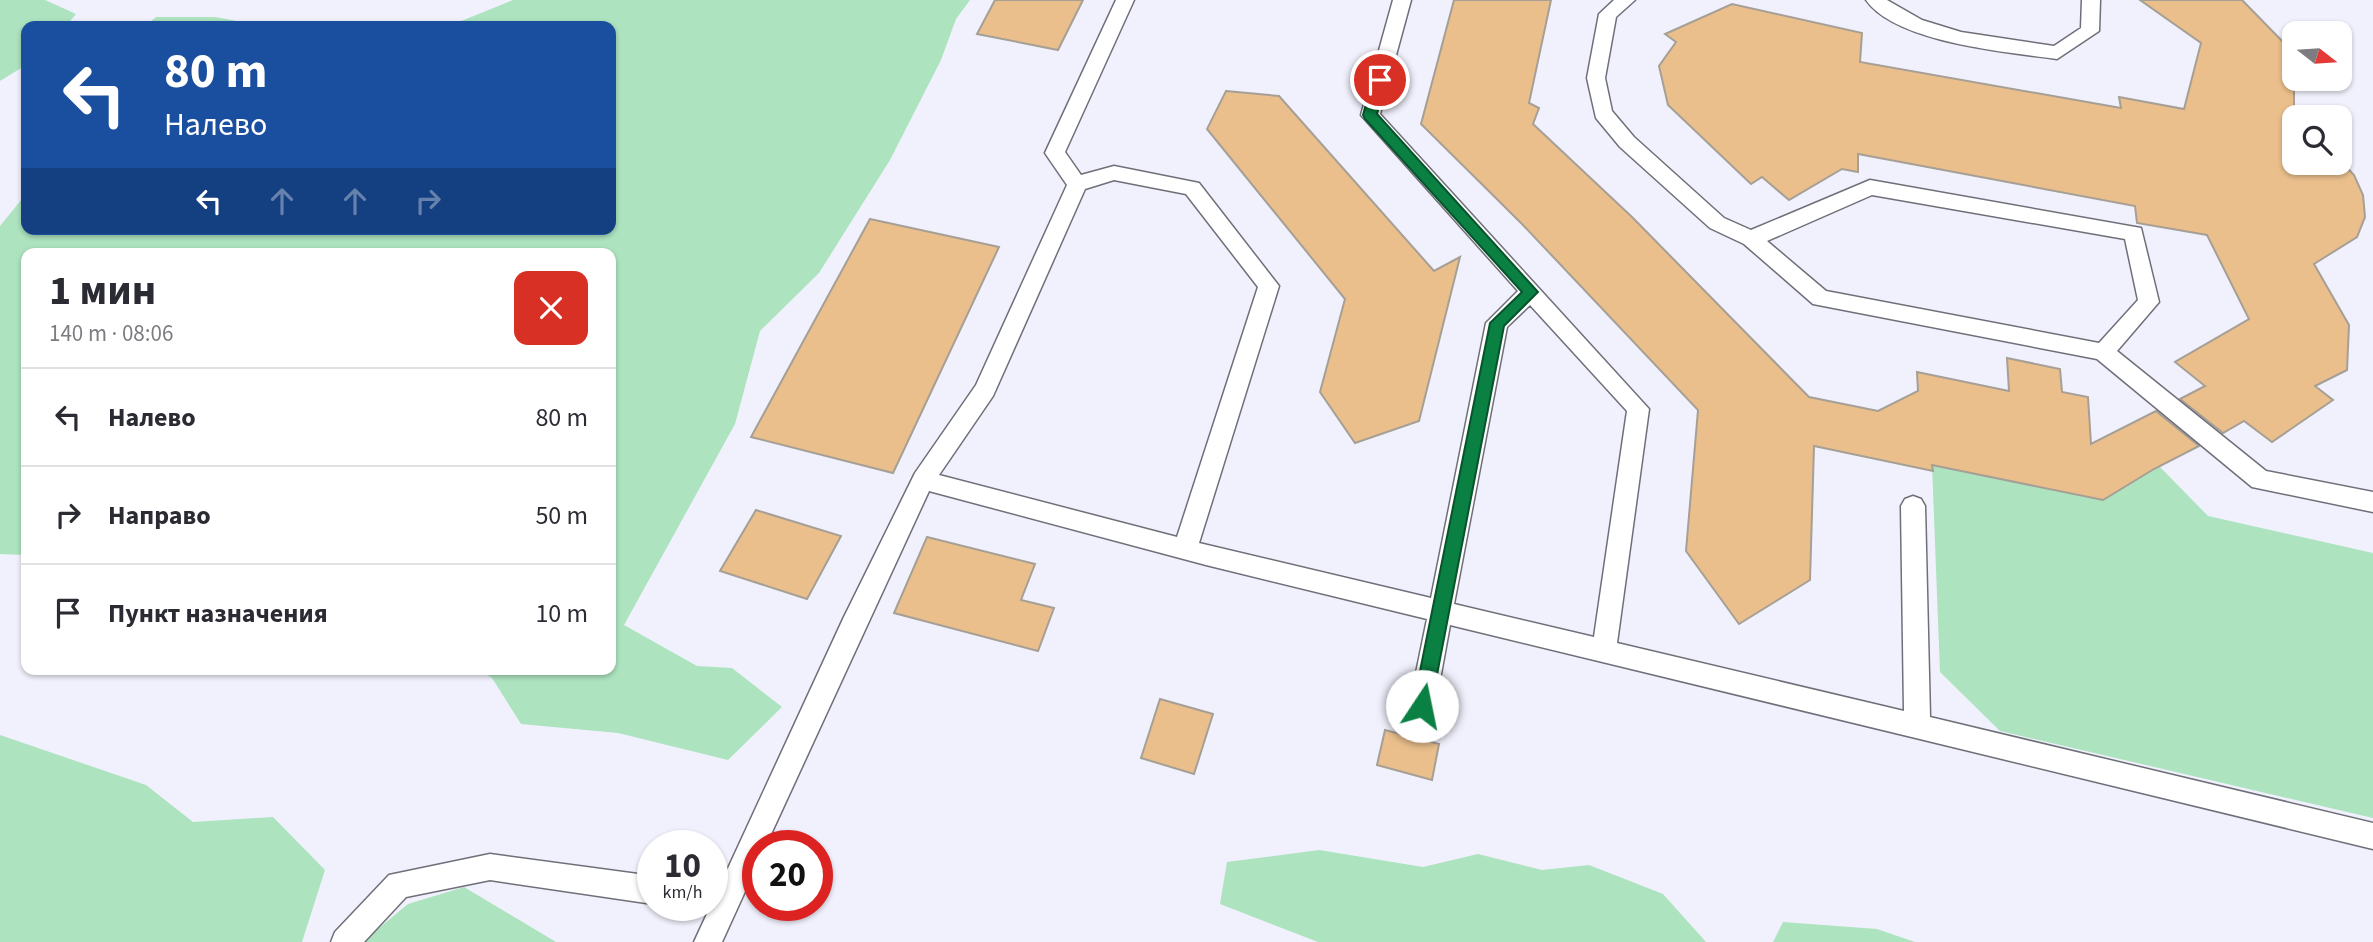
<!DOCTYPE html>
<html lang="ru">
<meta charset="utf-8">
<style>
body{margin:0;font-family:"Source Sans 3",sans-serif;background:#f7f7f7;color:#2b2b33;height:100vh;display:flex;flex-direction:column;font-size:26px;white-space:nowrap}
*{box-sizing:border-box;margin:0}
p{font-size:23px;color:#7c7c81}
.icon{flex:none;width:38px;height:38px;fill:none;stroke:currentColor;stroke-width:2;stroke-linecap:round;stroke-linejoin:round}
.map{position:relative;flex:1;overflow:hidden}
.side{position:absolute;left:21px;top:248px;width:595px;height:427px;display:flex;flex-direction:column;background:#fff;border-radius:14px;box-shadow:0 2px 5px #0004}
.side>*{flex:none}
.banner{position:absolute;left:21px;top:21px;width:595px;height:214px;border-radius:14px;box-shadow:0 2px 5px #0004;background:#1a4fa0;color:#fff;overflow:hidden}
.needle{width:46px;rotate:107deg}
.fabs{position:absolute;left:2282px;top:21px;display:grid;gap:14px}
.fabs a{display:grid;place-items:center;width:70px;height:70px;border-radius:14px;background:#fff;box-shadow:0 2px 5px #0004;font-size:35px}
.speed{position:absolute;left:637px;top:830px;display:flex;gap:14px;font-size:35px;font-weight:700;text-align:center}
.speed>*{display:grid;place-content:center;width:91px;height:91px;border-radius:50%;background:#fff;box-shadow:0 2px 5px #0004;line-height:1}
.speed small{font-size:18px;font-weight:400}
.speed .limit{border:10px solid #d22;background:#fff;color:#111}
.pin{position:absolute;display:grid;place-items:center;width:60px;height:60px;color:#fff;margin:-30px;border:4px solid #fff;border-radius:50%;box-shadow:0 2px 7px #0007}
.me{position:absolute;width:77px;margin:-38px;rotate:11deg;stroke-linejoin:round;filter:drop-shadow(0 0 5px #0008)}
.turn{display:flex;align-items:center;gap:24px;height:147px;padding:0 28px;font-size:32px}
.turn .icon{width:91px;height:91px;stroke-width:2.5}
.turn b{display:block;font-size:49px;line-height:60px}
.lanes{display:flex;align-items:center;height:66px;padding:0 28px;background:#0003;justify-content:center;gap:35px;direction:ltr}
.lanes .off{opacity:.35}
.round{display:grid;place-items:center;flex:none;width:74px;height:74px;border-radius:14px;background:#f7f7f7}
.headline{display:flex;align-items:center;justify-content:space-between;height:119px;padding:0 28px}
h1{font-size:42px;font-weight:700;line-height:52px}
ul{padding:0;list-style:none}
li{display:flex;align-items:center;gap:21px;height:98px;padding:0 28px;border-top:2px solid #e1e1e2}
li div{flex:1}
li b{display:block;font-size:26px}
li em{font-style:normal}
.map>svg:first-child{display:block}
</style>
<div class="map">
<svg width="2373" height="942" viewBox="0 0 2373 942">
<rect width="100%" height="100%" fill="#f0f1fc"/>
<path fill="#ade3bf" d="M0 0H45L76 14 66 26H26V65L0 81Z
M513 0H970L956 19 941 60 890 160 819 273 760 331 735 424 624 625 697 666 732 668 782 707 728 760 618 733 521 724 492 678 479 670H611V254H26V555L0 554V226L26 194V229H611V26H449Z
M156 17H215L265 26H145Z
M1932 465 2096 499 2160 467 2208 516 2373 553V818L2000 731 1940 672Z
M0 735 146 785 193 822 273 817 325 870 302 942H0Z
M1319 850 1423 867 1478 854 1542 870 1589 865 1663 894 1706 942H1318L1220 904 1227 862Z
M464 887 556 942H362L408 904Z
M1783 922 1877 929 1915 942H1773Z"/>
<path fill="#eabf8c" stroke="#a69f96" stroke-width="2" d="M995 0H1083L1058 50 977 34Z
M1454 0H1551L1529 103 1539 108 1533 124 1632 217 1809 397 1878 411 1918 391 1917 372 2009 391 2007 358 2060 369 2062 392 2088 397 2091 444 2156 411 2199 446 2154 469 2103 500 1932 465 1933 471 1814 446 1810 580 1739 624 1686 551 1698 410 1522 224 1421 124Z
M2140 0H2242L2289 48 2294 71V108L2303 117H2294V163H2340V160L2354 175 2363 195 2365 217 2357 237 2314 264 2349 325 2347 370 2315 386 2333 400 2272 442 2244 421 2223 433 2180 399 2205 386 2175 362 2249 319 2207 235 2137 223 2135 206 1858 154V172L1842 169 1789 200 1762 177 1751 184 1668 105 1659 66 1676 42 1665 34 1732 4 1862 33 1860 62 2121 108 2119 97 2184 109 2201 43Z
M1226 91 1279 96 1434 271 1460 257 1419 421 1355 443 1320 392 1345 299 1207 129Z
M870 219 999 247 893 473 751 437Z
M756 510 841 536 807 599 720 571Z
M927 537 1035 564 1021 600 1054 608 1038 651 894 613Z
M1160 699 1213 714 1194 774 1141 758Z
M1385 730 1439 744 1432 780 1377 765Z"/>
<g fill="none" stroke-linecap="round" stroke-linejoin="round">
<defs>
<path id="service" d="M1116 0H1134L1065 152 1081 175 1114 166 1199 183 1279 286 1199 543 1431 598 1486 323 1518 291 1361 115 1393 0H1411L1380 114 1649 409 1617 643 1904 711 1901 506 1905 499 1913 496 1921 499 1925 506 1930 717 2373 823V849L1450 625 1435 707 1431 715 1422 719 1413 715 1409 707 1427 619 1206 565 929 491 766 845H758V863L722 942H694L843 619 915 473 976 385 1067 185 1045 153ZM1114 180 1186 194 1258 287 1177 537 939 475 993 396 1085 189ZM1530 305 1627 411 1594 637 1454 604 1507 327Z
M1614 0H1635L1616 17 1605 78 1612 111 1634 137 1724 218 1751 230 1870 180 2141 228 2159 302 2117 351 2266 471 2373 492V512L2252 487 2097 359 1813 304 1744 244 1710 228 1620 147 1596 118 1587 78 1599 14ZM1872 195 2125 239 2138 300 2099 343 1826 291 1767 241Z
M1866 0H1887L1922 20 1961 32 2054 46 2081 28 2082 0H2100L2099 31 2057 59C2008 52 1896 43 1866 0Z
M490 854 653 876V904L490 880 406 897 364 942H331L335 932 389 875Z"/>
</defs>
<use href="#service" stroke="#6f6f79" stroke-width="3"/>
<use href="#service" fill="#fff" fill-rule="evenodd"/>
</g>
<path fill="#0b8043" stroke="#07532c" stroke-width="2" d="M1380 76 1386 80 1377 114 1538 292 1504 326 1431 706 1428 712 1422 715 1415 712 1413 706 1490 323 1522 292 1365 119 1363 115 1373 80Z"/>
</svg>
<div class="fabs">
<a><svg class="needle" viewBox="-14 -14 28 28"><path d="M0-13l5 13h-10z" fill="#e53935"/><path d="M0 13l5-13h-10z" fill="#7c7c81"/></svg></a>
<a><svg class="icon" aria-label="search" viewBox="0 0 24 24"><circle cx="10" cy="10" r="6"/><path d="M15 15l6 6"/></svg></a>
</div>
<div class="speed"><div>10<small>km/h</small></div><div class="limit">20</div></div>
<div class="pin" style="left:1380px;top:80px;background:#d93025"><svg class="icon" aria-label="arrive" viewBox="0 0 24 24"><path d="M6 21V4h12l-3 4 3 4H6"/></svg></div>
<svg class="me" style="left:1422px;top:706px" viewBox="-20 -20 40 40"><circle r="19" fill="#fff"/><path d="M0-13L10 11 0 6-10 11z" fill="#0b8043"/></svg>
<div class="banner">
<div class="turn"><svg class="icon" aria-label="left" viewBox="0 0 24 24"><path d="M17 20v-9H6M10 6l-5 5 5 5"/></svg><div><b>80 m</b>Налево</div></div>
<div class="lanes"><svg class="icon" aria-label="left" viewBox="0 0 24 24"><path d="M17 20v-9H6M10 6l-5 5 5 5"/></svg><svg class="icon off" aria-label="ahead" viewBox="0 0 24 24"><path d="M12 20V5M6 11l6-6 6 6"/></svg><svg class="icon off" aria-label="ahead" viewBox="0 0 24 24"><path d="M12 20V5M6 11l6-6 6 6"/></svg><svg class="icon off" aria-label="right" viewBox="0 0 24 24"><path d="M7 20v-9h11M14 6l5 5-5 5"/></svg></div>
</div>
<section class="side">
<div class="headline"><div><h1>1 мин</h1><p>140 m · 08:06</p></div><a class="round" style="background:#d93025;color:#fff"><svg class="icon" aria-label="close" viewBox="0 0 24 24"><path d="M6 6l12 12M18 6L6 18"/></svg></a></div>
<ul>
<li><svg class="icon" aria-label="left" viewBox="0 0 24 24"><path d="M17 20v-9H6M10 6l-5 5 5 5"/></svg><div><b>Налево</b></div><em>80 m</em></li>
<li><svg class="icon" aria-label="right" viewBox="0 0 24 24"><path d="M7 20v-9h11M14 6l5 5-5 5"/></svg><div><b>Направо</b></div><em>50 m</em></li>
<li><svg class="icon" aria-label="arrive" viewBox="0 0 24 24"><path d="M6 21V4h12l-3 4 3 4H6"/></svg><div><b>Пункт назначения</b></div><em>10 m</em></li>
</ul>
</section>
</div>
